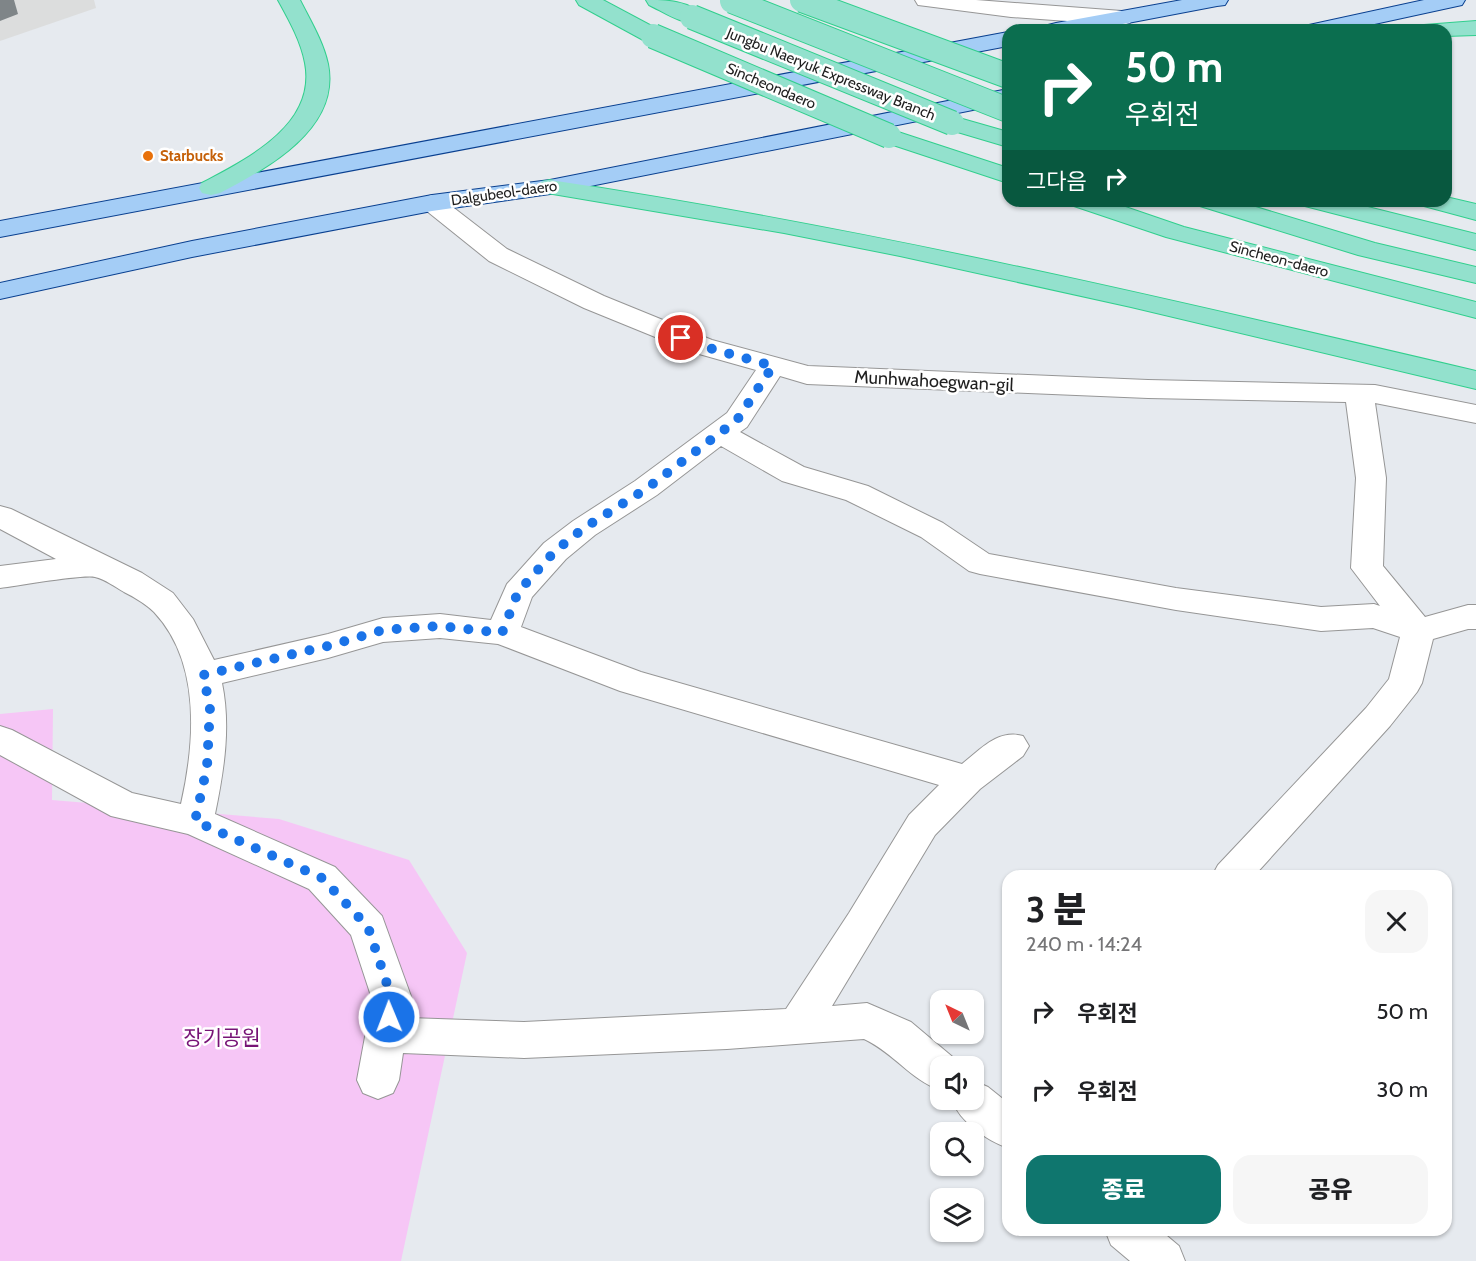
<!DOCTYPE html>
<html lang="ko">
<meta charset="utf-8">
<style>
body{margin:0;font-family:Cabin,"Noto Sans KR",sans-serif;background:#f6f6f6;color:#202124;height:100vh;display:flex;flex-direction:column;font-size:22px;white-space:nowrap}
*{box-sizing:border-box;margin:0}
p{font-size:20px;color:#757577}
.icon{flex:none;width:33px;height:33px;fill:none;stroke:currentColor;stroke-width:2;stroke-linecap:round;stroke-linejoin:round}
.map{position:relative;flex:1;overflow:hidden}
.side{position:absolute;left:1002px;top:870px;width:450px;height:366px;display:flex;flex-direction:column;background:#fff;border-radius:18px;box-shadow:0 2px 4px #0004}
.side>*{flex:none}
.hud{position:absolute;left:1002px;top:24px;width:450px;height:183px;border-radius:18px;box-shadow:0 2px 4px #0004;background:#0b6e4f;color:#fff;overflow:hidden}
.needle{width:39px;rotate:317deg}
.tools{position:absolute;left:930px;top:990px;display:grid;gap:12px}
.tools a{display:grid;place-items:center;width:54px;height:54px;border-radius:12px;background:#fff;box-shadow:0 2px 4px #0004;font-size:30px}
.pin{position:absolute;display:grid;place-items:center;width:51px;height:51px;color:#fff;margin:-26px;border:3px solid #fff;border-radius:50%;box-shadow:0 2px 6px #0007}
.me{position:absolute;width:66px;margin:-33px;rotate:359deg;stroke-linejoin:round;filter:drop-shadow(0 0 4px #0008)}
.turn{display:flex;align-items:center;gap:21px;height:126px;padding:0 24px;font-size:27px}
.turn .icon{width:78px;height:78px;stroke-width:2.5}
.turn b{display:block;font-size:42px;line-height:51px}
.then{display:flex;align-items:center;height:57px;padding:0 24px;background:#0003;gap:12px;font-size:22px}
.round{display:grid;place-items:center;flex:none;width:63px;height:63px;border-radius:18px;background:#f6f6f6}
.summary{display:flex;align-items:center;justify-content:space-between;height:102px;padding:0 24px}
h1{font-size:36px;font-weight:800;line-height:45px}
.cta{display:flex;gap:12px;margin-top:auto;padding:12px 24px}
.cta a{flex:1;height:69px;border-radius:18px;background:#0f766e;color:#fff;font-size:24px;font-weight:800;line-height:69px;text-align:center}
.cta a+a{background:#f6f6f6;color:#202124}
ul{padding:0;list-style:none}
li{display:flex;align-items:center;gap:18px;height:78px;padding:0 24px}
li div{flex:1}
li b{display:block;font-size:22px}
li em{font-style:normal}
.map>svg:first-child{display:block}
</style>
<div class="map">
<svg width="1476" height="1261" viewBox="0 0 1476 1261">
<rect width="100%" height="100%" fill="#e6eaef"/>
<path fill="#dcdddd" d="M0 0H94L96 8 0 41Z"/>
<path fill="#f6c6f6" d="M53 709 52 800 279 819 409 860 467 953 401 1261H0V714Z"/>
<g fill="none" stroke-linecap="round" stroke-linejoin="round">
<defs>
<path id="street" d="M915 0H976L1122 11 1130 13 1133 18 1130 23 1122 25 1011 17 926 6 918 5Z
M432 195 441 198 507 249 604 296 712 340 808 366 1148 380 1375 385 1476 405V423L1375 403 1386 478 1383 566 1425 617 1468 605H1476V629H1468L1433 639 1422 683 1417 692 1390 726 1254 876H1212L1218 865 1366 708 1389 679 1400 637 1373 628 1321 631 1176 610 980 574 969 571 921 537 846 500 782 481 721 446 657 495 595 535 566 559 532 597 521 627 641 672 962 764C981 749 998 729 1023 736L1029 746 1023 756 980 789 935 835 832 1006 867 1003 881 1009 911 1022 955 1059 958 1066H940V1090C911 1080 894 1053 864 1039L727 1049 524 1058 403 1053 399 1080 393 1093 378 1099 363 1093 357 1080 372 999 351 935 309 889 188 834 111 816 0 755V726L12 730 132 793 181 804C195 742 201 662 154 612 146 604 134 597 124 592 115 587 105 579 95 577 83 574 17 586 0 588V566L56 559 0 529V506L11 509 142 573 173 593 193 619 214 660 328 634 383 618 440 614 491 620 507 584 544 543 573 521 635 481 727 413 756 370 692 352 584 308 489 261 423 208 419 203 423 198ZM780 376 807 384 1148 398 1346 402 1356 478 1351 568 1380 606 1374 604 1321 607 1176 588 989 554 943 523 868 486 804 467 740 432 747 427ZM440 638 498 644 620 691 939 785 909 815 849 913 786 1009 524 1022 409 1018 412 999 382 916 335 867 215 814C224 770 231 727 222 683L328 658 383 642Z
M974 1081 988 1087 1008 1103V1148C986 1140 960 1122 952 1100H974Z
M1105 1230H1160L1179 1246 1185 1261H1130L1111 1245Z"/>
<path id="primary" d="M1182 0H1228L1225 5 1217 6 1091 30H1045L1048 25 1056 23Z
M1424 0H1465L1462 5 1347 30H1306L1309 25Z
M1008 32V46L0 237V221Z
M1008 89V103L550 194 432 211 192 257 0 299V283L192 241 432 195 550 180Z"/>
<path id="highway" d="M278 0H300C310 20 323 41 328 64 341 129 267 168 220 193L211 195 202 193 199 188 202 183C247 159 317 125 305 63 301 41 289 20 278 0Z
M576 0H603L661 31 664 36 661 41 653 43 645 41 579 5Z
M646 0C665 0 691 0 703 17L700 22C683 26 664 12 649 5Z
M1476 21V35L1446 36V30H1421L1424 25Z
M952 116 1008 132V147L944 128 940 123 944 118Z
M889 129 1008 168V183L881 141 877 136 881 131Z
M550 180C862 227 1169 299 1476 371V389L1131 307 900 256 784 233 541 192 538 187 541 182Z
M1446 197 1476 204V220L1424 206 1420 201H1446Z
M1070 201H1108L1184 227 1476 302V318L1166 237 1074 206Z
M1196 201H1236L1375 243 1476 267V283L1358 255 1200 206Z
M1301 201H1344L1476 234V250L1305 206Z"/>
</defs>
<use href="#street" stroke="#969696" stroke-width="2"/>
<use href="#primary" stroke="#0a4090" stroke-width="2"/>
<use href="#highway" stroke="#31cf8d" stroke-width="2"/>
<use href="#street" fill="#fff" fill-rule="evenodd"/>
<use href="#primary" fill="#a4cdf6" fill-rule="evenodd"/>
<use href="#highway" fill="#93e1cd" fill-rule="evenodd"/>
<defs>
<path id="highway-bridge" d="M802 0 1008 76
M732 1 1008 110
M692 17 952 123
M653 36 889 136"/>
</defs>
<use href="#highway-bridge" stroke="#31cf8d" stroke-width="26" stroke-linecap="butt"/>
<use href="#highway-bridge" stroke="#93e1cd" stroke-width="24"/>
</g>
<path fill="#7f8588" d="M0 0H14L18 14 0 21Z"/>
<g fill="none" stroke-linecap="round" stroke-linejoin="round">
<path stroke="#1a73e8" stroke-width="10" stroke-dasharray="0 18" d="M389 1017 392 999 368 927 322 878 195 821 207 767 210 707 203 675 328 646 383 630 440 626 502 633 518 592 555 551 584 528 646 489 737 420 773 366 702 346 681 338"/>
</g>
<circle fill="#e8710a" stroke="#fff" stroke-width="2" cx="148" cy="156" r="6"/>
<g text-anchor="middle" stroke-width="5" stroke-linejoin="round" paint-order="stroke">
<g font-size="15" fill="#1f1f1f" stroke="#fff">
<text transform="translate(831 74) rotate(22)" y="5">Jungbu Naeryuk Expressway Branch</text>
<text transform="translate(771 86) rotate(23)" y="5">Sincheondaero</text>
<text transform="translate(504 193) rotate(-8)" y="5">Dalgubeol-daero</text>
<text transform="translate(1279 259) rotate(15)" y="5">Sincheon-daero</text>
</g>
<g font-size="15" font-weight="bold" fill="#c56008" stroke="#fff" text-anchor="start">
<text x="160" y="161">Starbucks</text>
</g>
<g font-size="18" fill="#1f1f1f" stroke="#fff">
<text transform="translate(934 381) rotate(3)" y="6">Munhwahoegwan-gil</text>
</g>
<g font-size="21" fill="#771376" stroke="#fff">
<text x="222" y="1045">장기공원</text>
</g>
</g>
</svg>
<div class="tools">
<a><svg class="needle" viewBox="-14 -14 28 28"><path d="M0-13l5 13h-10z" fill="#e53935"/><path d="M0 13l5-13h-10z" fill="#757577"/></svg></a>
<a><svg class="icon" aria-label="sound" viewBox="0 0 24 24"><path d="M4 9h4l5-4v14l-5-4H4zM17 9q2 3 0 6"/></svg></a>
<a><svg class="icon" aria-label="search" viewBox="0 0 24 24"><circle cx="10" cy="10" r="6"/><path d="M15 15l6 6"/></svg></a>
<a><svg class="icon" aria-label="layers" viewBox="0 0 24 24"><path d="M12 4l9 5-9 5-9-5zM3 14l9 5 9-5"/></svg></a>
</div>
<div class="pin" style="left:681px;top:338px;background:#d93025"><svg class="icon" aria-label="arrive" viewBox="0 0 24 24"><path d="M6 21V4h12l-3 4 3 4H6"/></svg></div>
<svg class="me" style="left:389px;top:1017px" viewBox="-20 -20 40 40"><circle r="17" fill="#1a73e8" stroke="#fff" stroke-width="3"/><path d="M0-11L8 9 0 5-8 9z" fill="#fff"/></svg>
<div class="hud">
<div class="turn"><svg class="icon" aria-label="right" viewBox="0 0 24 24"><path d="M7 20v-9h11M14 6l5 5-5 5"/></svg><div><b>50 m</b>우회전</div></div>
<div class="then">그다음<svg class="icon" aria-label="right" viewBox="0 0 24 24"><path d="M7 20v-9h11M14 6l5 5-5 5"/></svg></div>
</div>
<section class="side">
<div class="summary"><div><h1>3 분</h1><p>240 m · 14:24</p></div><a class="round"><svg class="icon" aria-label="close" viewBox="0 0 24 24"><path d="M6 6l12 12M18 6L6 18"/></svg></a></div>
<ul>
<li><svg class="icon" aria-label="right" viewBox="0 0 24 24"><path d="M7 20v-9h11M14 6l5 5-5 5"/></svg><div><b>우회전</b></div><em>50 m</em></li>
<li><svg class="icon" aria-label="right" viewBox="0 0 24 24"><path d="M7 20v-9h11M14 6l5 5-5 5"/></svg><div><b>우회전</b></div><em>30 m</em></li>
</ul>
<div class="cta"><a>종료</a><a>공유</a></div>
</section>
</div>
